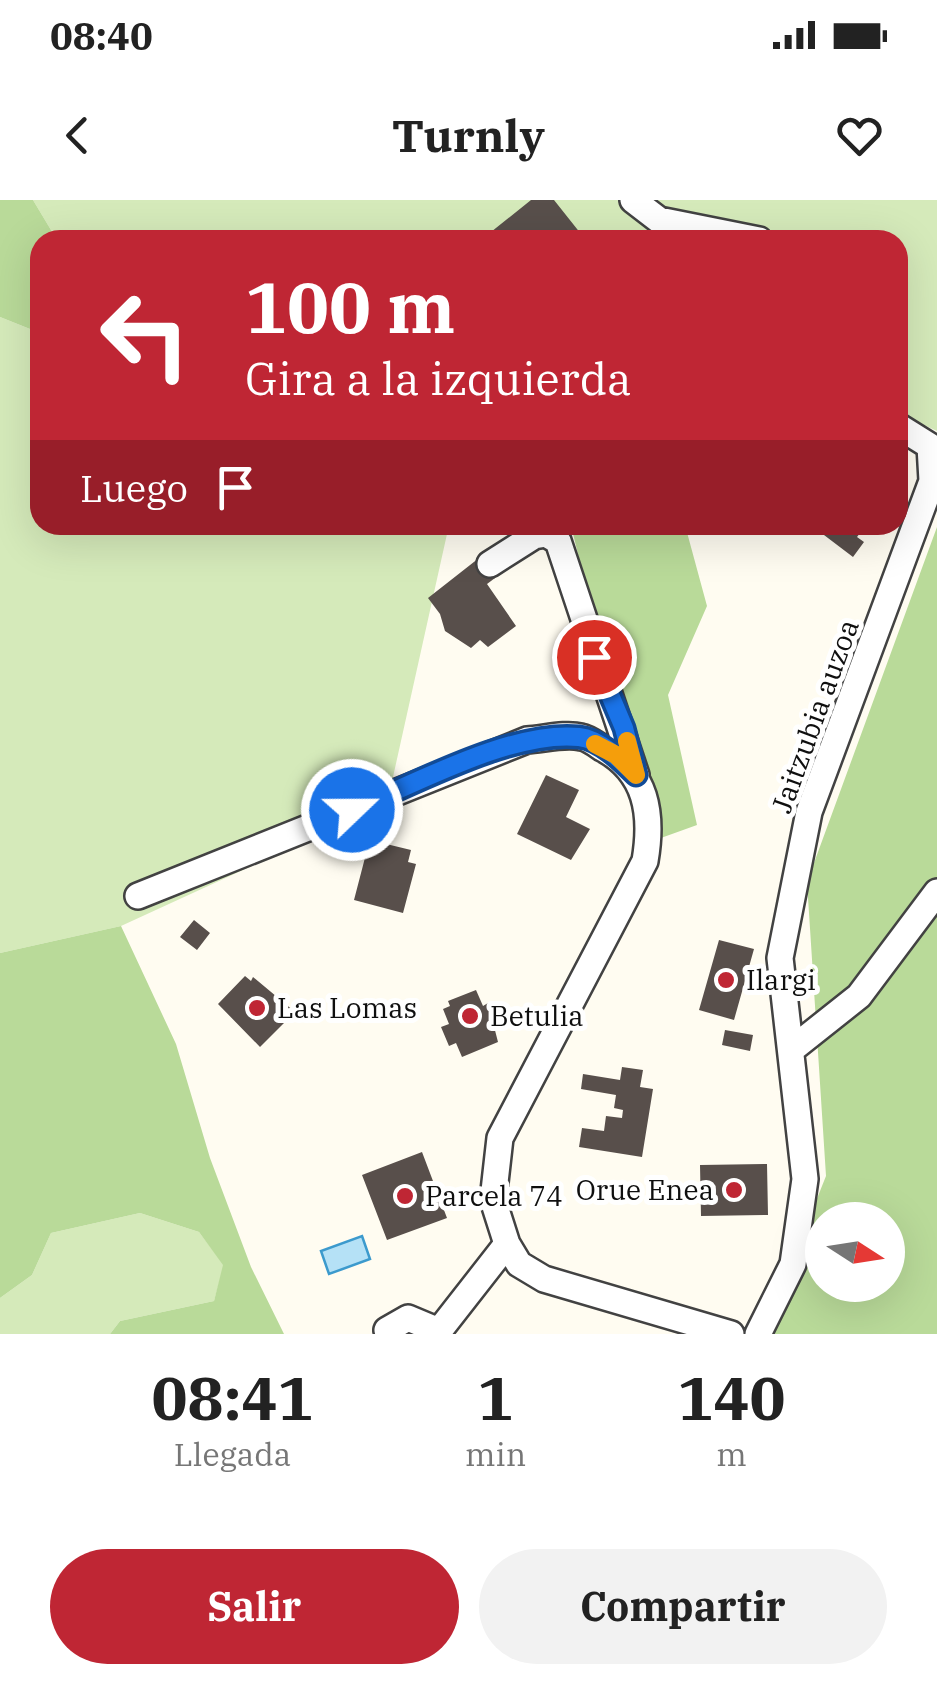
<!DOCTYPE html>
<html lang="es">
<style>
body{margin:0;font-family:"IBM Plex Serif",serif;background:#f2f2f2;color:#222;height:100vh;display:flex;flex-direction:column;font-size:38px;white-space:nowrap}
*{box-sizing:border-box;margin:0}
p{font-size:32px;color:#767676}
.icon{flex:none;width:55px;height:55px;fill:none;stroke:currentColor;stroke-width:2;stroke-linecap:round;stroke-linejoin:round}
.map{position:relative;height:1134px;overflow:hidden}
.side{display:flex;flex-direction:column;background:#fff;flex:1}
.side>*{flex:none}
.banner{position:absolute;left:30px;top:30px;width:878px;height:305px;border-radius:30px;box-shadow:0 10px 40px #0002;background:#bf2634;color:#fff;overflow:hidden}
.needle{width:65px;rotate:102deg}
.controls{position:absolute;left:805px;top:1002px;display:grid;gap:20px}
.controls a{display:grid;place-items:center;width:100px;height:100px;border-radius:50%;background:#fff;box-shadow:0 10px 40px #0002;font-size:50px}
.pin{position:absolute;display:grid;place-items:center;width:85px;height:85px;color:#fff;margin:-42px;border:5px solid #fff;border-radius:50%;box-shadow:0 2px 10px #0007}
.me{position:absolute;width:110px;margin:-55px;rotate:68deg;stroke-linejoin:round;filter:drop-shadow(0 0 8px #0008)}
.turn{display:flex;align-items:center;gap:35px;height:210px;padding:0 50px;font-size:45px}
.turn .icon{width:130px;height:130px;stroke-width:2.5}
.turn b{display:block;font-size:70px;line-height:85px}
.then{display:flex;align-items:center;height:95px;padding:0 50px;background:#0003;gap:20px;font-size:38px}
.eta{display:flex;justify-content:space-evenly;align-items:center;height:170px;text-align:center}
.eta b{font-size:60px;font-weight:700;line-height:70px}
.cta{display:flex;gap:20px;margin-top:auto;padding:20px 50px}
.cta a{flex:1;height:115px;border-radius:60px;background:#bf2634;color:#fff;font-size:40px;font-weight:700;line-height:115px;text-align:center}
.cta a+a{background:#f2f2f2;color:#222}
.status{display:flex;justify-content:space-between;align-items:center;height:70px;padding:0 50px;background:#fff;direction:ltr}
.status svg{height:28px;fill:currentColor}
header{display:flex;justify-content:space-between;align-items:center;height:130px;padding:0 50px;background:#fff;font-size:45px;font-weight:700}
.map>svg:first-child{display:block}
</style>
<div class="status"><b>08:40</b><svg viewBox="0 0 49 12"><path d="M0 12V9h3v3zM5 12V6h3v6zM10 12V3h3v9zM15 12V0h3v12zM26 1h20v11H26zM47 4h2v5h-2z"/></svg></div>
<header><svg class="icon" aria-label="back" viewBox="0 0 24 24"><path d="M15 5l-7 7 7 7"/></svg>Turnly<svg class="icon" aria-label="heart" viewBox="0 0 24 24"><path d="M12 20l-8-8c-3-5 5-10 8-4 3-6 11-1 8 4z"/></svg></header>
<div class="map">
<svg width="937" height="1134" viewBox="0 0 937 1134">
<rect width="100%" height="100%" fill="#fffcf1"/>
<path fill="#d5eaba" d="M33 0H937V231L898 213V40H57Z
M0 117 40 133V325H449L387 604 121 726 0 753Z
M140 1013 199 1032 224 1065 214 1101 120 1121 110 1134H0V1098L32 1075 51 1033Z"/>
<path fill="#b9da99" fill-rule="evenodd" d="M0 0H33L57 40H40V133L0 117Z
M571 325H685L707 406 668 495 697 625 647 643Z
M937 327V1134H763L826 976 807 682ZM822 1020H888V1085H822Z
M121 726 176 844 210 958 251 1067 284 1134H110L120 1121 214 1101 223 1065 199 1032 140 1013 51 1033 32 1075 0 1098V753Z"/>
<path fill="#b5e1f6" stroke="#3c9acd" stroke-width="2.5" d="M362 1036 370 1059 329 1074 321 1051Z"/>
<path fill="#584f4b" d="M531 0H554L581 34 573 40H481Z
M821 325H866L857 337 864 342 853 357 824 335 828 330Z
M479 358 495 378 487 384 516 426 488 447 480 440 471 448 445 431 440 414 428 398Z
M546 575 579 590 566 617 590 629 571 660 517 634Z
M378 642 411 650 408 662 416 664 403 713 354 700 367 650 375 653Z
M194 720 210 733 197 750 180 737Z
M719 740 754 749 734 820 699 810Z
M245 776 251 781 253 777 295 812 260 847 218 804Z
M476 790 483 806 488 803 498 842 462 857 456 843 449 846 441 827 449 824 443 809 450 806 448 801Z
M725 830 753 835 750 851 722 845Z
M622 867 643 870 640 887 653 889 642 957 579 947 582 928 604 931 606 916 622 918 623 910 614 908 616 895 581 889 583 874 620 880Z
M422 952 447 1018 387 1040 362 975Z
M767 964 768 1015 701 1016 700 965Z"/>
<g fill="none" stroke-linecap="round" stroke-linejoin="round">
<defs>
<path id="minor" d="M633 0 659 20 759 40
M490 364 534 336 546 334 558 341 636 575
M138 696 527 540C543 539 566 533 581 537 588 538 596 544 602 548 647 572 653 614 645 661L500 938 493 1000 507 1044 519 1064 544 1079 731 1134
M791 850 859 796 937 692
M387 1130 408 1118 439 1131 507 1044
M758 1134 793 1064 805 979 780 758 809 612 932 281 930 246 898 226"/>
</defs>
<use href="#minor" stroke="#424242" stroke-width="30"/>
<use href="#minor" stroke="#fff" stroke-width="25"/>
</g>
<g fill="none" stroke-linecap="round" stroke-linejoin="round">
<defs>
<path id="route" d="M352 610C415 584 512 530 579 537 600 539 622 561 636 575L624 528 594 457"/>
</defs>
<use href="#route" stroke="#114b97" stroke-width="25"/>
<use href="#route" stroke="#1a73e8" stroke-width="18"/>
<path stroke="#f59e0b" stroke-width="18" d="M595 544 616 555 636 575 627 541"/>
</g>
<g fill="#bf2634" stroke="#fff" stroke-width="4">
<circle cx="726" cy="780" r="10"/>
<circle cx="257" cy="808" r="10"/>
<circle cx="470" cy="816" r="10"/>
<circle cx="734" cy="990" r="10"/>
<circle cx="405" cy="996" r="10"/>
</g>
<g text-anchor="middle" stroke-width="10" stroke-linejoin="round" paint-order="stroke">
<g font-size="28" fill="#0f0f0f" stroke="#fff">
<text transform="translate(815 516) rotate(-70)" y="10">Jaitzubia auzoa</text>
</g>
<g font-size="28" fill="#0f0f0f" stroke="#fff" text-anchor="start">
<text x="746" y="790">Ilargi</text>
<text x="277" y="818">Las Lomas</text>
<text x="490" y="826">Betulia</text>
<text x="714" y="1000" text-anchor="end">Orue Enea</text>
<text x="425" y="1006">Parcela 74</text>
</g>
</g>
</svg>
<div class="controls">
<a><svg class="needle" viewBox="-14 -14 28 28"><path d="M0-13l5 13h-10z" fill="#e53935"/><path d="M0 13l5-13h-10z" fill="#767676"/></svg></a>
</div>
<div class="pin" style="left:594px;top:457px;background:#d93025"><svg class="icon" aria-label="arrive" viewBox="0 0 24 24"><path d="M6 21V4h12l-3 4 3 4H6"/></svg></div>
<svg class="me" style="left:352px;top:610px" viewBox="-20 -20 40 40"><circle r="17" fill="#1a73e8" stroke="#fff" stroke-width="3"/><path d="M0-11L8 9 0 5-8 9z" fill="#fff"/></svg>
<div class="banner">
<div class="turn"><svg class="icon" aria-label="left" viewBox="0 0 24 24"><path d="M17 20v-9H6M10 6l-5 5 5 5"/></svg><div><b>100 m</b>Gira a la izquierda</div></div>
<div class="then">Luego<svg class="icon" aria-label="arrive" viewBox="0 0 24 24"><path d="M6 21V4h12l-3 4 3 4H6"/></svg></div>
</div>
</div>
<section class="side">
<div class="eta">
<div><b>08:41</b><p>Llegada</p></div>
<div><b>1</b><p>min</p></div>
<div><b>140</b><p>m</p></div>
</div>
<div class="cta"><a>Salir</a><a>Compartir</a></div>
</section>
